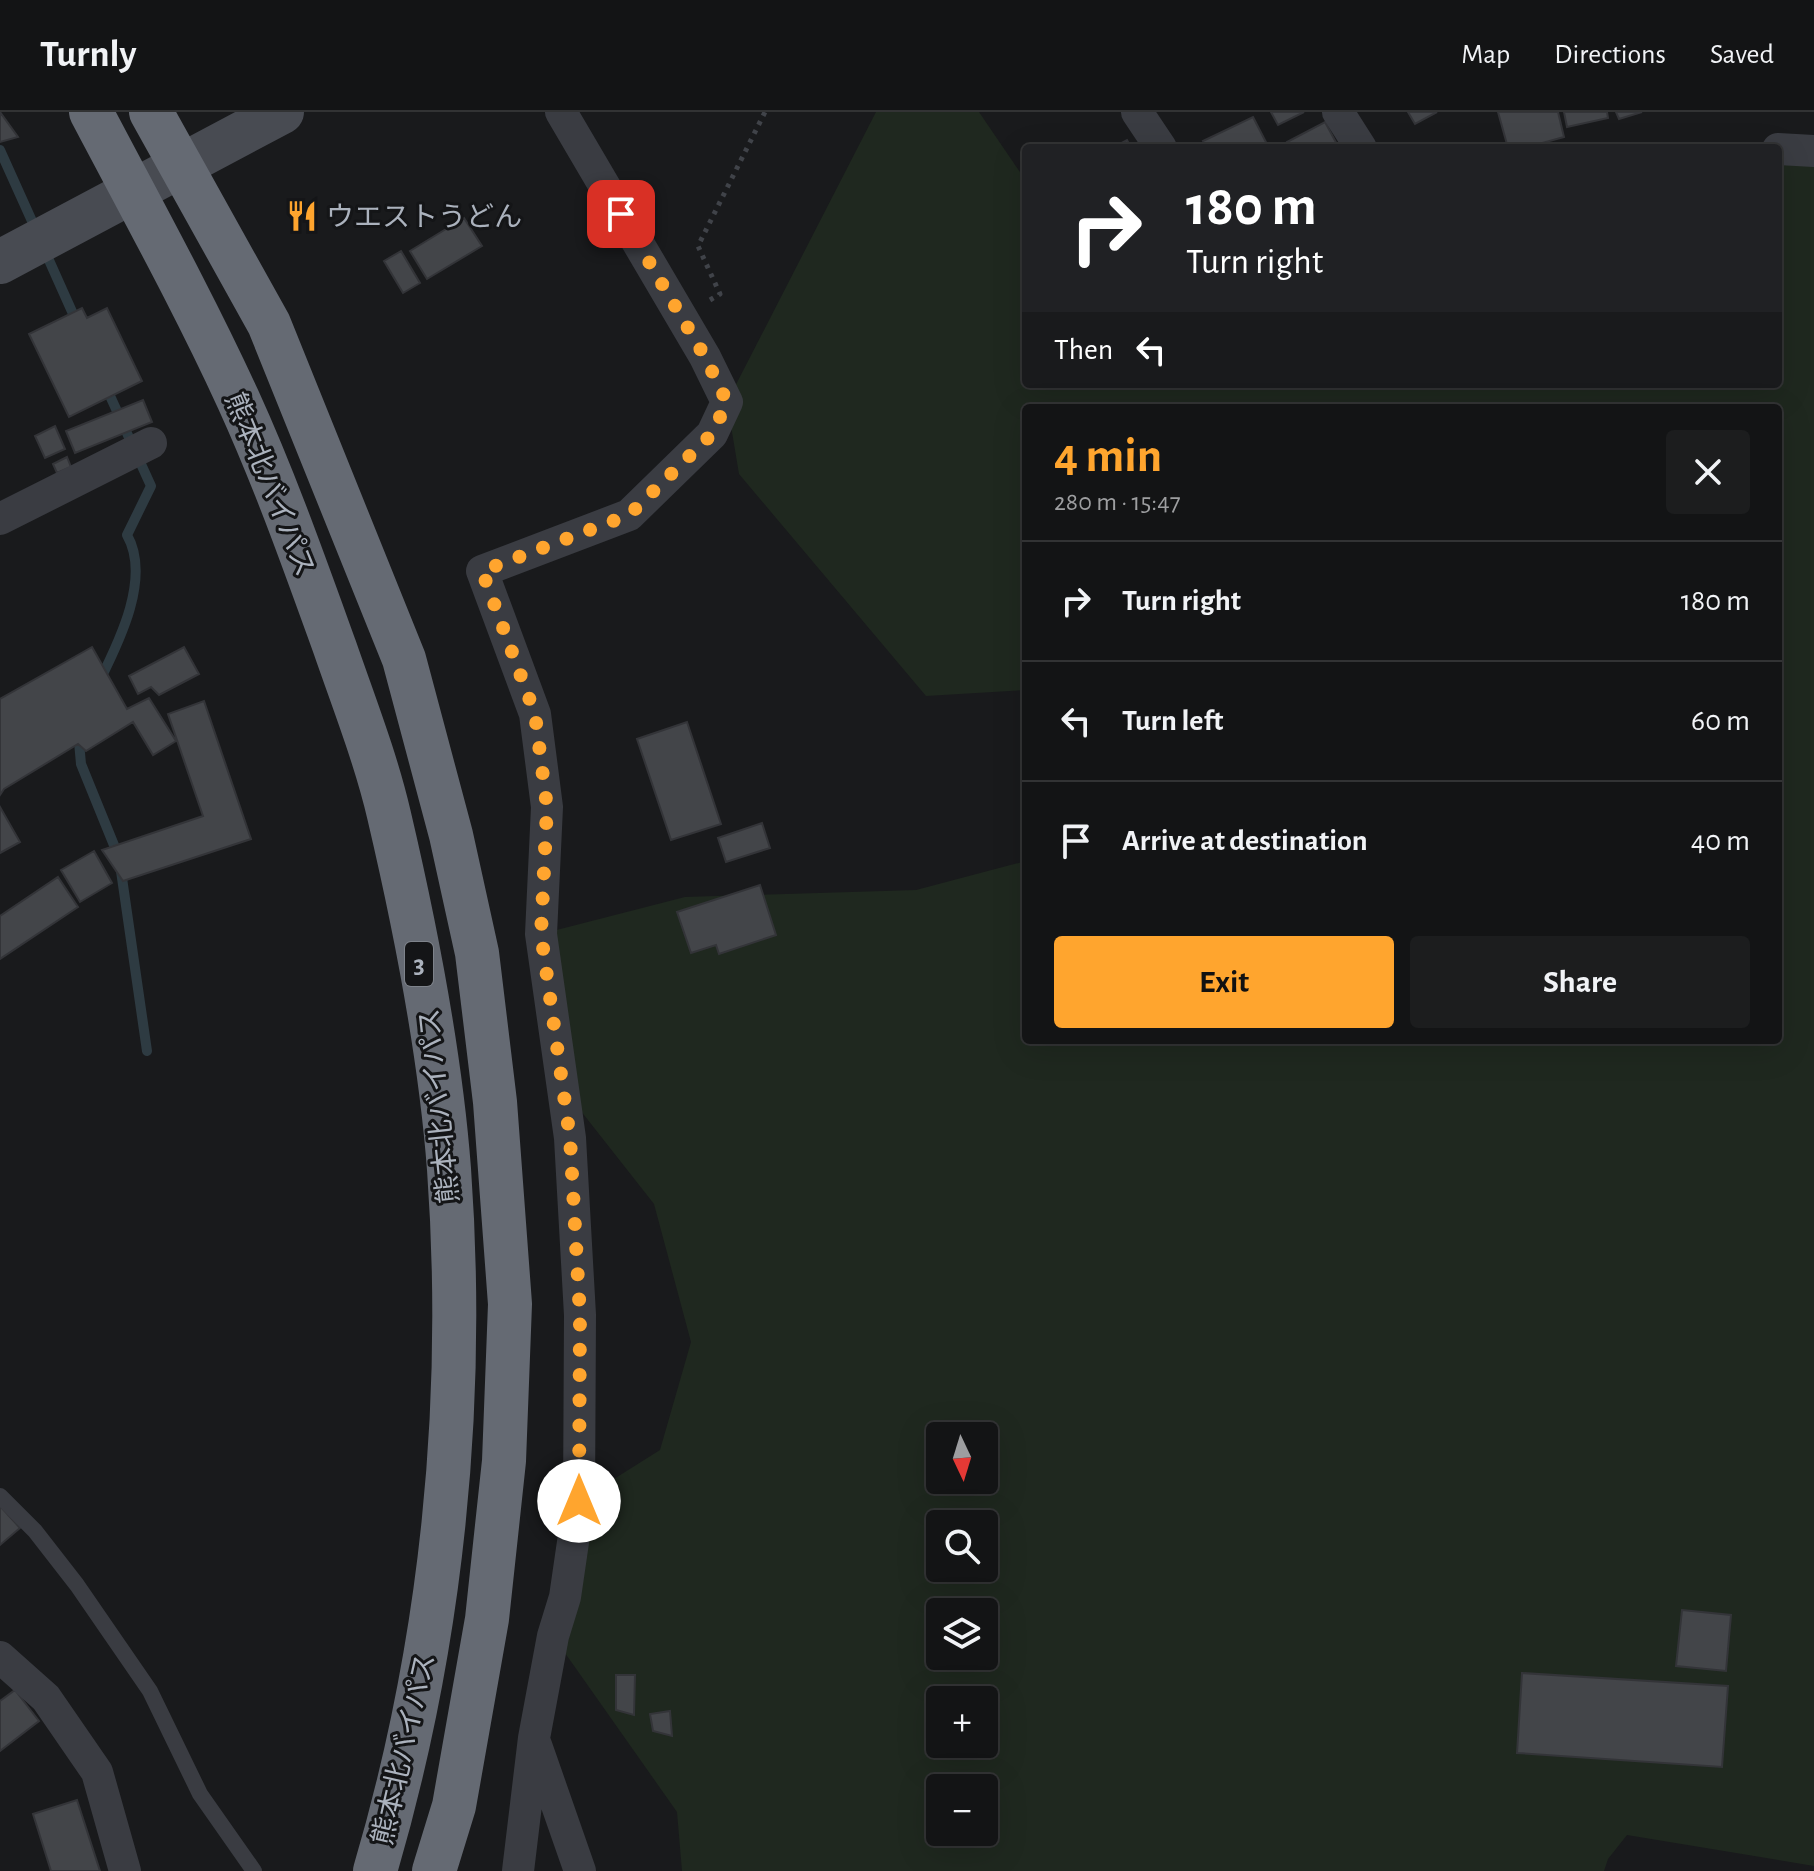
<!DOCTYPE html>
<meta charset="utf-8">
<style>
body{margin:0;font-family:"Alegreya Sans","Noto Sans JP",sans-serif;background:#1c1d1e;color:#f1f3f6;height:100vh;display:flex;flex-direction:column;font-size:30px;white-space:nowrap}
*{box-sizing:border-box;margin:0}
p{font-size:26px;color:#9d9ea0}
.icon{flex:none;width:44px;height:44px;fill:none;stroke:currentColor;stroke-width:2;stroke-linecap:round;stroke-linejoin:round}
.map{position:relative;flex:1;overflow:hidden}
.side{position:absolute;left:1022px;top:292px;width:760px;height:640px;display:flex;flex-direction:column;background:#131415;border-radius:8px;box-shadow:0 8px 32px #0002,0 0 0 2px #323334}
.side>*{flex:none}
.top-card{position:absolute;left:1022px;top:32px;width:760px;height:244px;border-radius:8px;box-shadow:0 8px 32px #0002,0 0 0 2px #323334;background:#202124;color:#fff;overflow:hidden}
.needle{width:52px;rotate:176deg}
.buttons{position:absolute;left:926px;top:1310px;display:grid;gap:16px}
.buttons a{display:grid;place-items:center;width:72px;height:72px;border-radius:8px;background:#131415;box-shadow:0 8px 32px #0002,0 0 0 2px #323334;font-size:40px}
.pin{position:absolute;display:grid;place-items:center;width:68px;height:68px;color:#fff;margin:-34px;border-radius:16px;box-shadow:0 4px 12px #0006}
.me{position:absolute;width:88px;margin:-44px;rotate:0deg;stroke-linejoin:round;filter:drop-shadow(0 0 6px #0008)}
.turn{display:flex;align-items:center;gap:28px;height:168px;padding:0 32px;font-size:36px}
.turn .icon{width:104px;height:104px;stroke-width:2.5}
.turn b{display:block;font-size:56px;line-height:68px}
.then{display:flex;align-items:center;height:76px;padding:0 32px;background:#0003;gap:16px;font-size:30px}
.round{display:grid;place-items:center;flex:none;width:84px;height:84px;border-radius:8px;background:#1c1d1e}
.summary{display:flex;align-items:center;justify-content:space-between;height:136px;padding:0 32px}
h1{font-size:48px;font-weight:600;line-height:60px;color:#ffa52e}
.action{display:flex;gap:16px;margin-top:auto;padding:16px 32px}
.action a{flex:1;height:92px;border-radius:8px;background:#ffa52e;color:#111;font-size:32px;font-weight:600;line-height:92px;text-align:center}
.action a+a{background:#1c1d1e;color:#f1f3f6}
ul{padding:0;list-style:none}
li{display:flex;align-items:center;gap:24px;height:120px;padding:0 32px;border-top:2px solid #323334}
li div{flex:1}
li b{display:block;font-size:30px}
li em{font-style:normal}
header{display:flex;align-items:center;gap:48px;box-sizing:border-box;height:112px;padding:0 40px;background:#131415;border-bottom:2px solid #323334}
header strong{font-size:38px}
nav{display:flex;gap:44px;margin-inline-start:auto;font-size:28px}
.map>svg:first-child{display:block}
</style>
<header>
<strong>Turnly</strong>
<nav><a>Map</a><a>Directions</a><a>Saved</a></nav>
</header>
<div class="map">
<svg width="1814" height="1759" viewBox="0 0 1814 1759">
<rect width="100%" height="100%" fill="#191a1c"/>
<path fill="#1f281f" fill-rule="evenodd" d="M876 0H979L1026 69V272H1778V37L1814 39V1754L1627 1723 1608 1747 1604 1759H682L677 1700 553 1524 579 1389 660 1338 691 1230 654 1092 562 975 541 822 685 785 916 778 1026 749V928H1778V296H1026V578L926 584 739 362 727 290ZM940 1324H984V1368H940ZM940 1412H984V1456H940ZM940 1500H984V1544H940ZM940 1588H984V1632H940ZM940 1676H984V1720H940Z"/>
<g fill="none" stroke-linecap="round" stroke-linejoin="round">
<path stroke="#2e3b42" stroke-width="10" d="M0 38 36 118
M44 137 78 213
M100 568C120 528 151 465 127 423L151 374 106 275
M78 619 81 652 118 743
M121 759 147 939"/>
</g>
<path fill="#434549" stroke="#333438" stroke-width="2" d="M0 0 18 25 0 30Z
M1271 0H1304L1278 13Z
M1408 0H1437L1415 12Z
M1498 0H1558L1564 25 1524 36H1508Z
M1564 0H1607L1608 6 1567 15Z
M1616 0H1642L1619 7Z
M1253 5 1269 36H1207L1203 29Z
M1325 10 1339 36H1290L1287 30Z
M1127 28 1131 36H1112Z
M464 106 482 134 427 167 410 139Z
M401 139 420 171 403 181 384 149Z
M82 196 87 206 107 196 142 269 69 305 29 222Z
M143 288 152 310 75 341 66 319Z
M55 314 65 337 45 346 35 324Z
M67 345 71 355 57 361 53 352Z
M92 535 127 597 149 586 176 629 153 643 133 610 86 639 78 632 4 677 0 683V587Z
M184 535 199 562 159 583 151 575 138 582 129 564Z
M204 589 251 727 123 769 102 738 203 704 168 602Z
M687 610 721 712 671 728 637 627Z
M0 695 20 730 0 741Z
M762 711 770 736 726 750 718 726Z
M94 739 112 771 80 790 61 758Z
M58 765 78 795 0 847V804Z
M760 773 776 823 719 842 716 833 691 841 677 800Z
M0 1394 20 1416 0 1433Z
M1682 1498 1731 1503 1726 1559 1676 1554Z
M1522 1561 1728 1574 1722 1655 1517 1641Z
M616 1563H635L634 1603 616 1598Z
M15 1578 39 1609 0 1639V1589Z
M670 1599 672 1624 653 1619 650 1602Z
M77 1688 100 1759H51L33 1702Z"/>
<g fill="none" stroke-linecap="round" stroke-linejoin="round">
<path stroke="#404349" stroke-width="5" stroke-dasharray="4 6" stroke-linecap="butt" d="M710 188 720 182 698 134 765 0"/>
<path stroke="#3a3c42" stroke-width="16" d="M0 1384 35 1419 77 1473 150 1579 200 1682 254 1759"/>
<path stroke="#3a3c42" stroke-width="32" d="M1137 0 1161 36
M1338 0 1361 36
M1778 37 1814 39
M0 407 151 331
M0 1545 46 1586 97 1660 125 1759
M536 1633 580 1759
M518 1759 534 1626 553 1524 565 1485 579 1389 580 1203 570 1026 541 822 547 695 535 602 482 459 629 403 712 322 727 290 705 245 561 0"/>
<path stroke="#484b52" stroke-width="44" d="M0 150 282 0"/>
<path stroke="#656a73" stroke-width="44" d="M91 0C141 95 193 189 238 287 275 368 305 453 335 536 354 591 376 647 389 703 416 818 440 939 449 1057 466 1293 442 1532 375 1759
M151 0 269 212 404 547 451 723 477 841 495 990 510 1192 504 1349 487 1507 454 1694 434 1759"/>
</g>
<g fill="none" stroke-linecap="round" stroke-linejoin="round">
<path stroke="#ffa52e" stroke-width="14" stroke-dasharray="0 25.2" d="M579 1389 580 1203 570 1026 541 822 547 695 535 602 482 459 629 403 712 322 727 290 705 245 621 102"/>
</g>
<defs>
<symbol id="restaurant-bare" viewBox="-9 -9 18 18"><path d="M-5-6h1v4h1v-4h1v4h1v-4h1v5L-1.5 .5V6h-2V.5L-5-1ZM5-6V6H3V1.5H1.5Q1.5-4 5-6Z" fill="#ffa52e" stroke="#141517" stroke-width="2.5" paint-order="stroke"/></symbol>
</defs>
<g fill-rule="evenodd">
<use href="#restaurant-bare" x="280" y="82" width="44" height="44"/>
</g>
<g text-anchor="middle" stroke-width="6" stroke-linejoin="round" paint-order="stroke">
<rect fill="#141517" stroke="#7e838b" stroke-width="2" x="405" y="830" width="28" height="44" rx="6"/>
<g font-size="26" font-weight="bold" fill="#abb2bd">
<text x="419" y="861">3</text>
</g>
<g font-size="28" fill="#abb2bd" stroke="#141517" text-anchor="start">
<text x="326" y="114">ウエストうどん</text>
</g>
<g font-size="28" fill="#abb2bd" stroke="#141517">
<text transform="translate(271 372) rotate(68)" y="10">熊本北バイパス</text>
<text transform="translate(438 994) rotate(-96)" y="10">熊本北バイパス</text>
<text transform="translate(403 1637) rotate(-77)" y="10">熊本北バイパス</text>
</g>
</g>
</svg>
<div class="buttons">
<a><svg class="needle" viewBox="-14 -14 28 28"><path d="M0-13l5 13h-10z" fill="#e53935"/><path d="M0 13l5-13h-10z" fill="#9d9ea0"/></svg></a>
<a><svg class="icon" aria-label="search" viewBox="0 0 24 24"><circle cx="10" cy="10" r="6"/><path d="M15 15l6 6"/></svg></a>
<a><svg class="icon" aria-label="layers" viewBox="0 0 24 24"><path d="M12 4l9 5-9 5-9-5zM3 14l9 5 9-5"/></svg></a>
<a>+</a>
<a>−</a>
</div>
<div class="pin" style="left:621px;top:102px;background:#d93025"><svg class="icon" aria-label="arrive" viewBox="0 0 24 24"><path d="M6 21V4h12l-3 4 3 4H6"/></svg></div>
<svg class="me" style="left:579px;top:1389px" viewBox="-20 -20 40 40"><circle r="19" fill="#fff"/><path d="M0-13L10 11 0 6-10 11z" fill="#ffa52e"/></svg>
<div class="top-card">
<div class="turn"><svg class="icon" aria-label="right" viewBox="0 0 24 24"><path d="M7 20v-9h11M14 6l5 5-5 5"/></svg><div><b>180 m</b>Turn right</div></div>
<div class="then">Then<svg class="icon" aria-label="left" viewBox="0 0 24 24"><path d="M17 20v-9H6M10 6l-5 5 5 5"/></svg></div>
</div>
<section class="side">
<div class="summary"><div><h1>4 min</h1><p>280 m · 15:47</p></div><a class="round"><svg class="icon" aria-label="close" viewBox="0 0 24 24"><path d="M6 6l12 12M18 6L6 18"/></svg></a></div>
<ul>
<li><svg class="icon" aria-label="right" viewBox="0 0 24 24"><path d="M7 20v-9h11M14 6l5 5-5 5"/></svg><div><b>Turn right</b></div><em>180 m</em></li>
<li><svg class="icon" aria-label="left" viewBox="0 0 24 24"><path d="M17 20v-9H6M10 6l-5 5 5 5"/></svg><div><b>Turn left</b></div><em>60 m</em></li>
<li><svg class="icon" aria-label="arrive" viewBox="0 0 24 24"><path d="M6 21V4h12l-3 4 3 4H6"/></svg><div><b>Arrive at destination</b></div><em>40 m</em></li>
</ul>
<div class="action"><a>Exit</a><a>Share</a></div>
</section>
</div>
